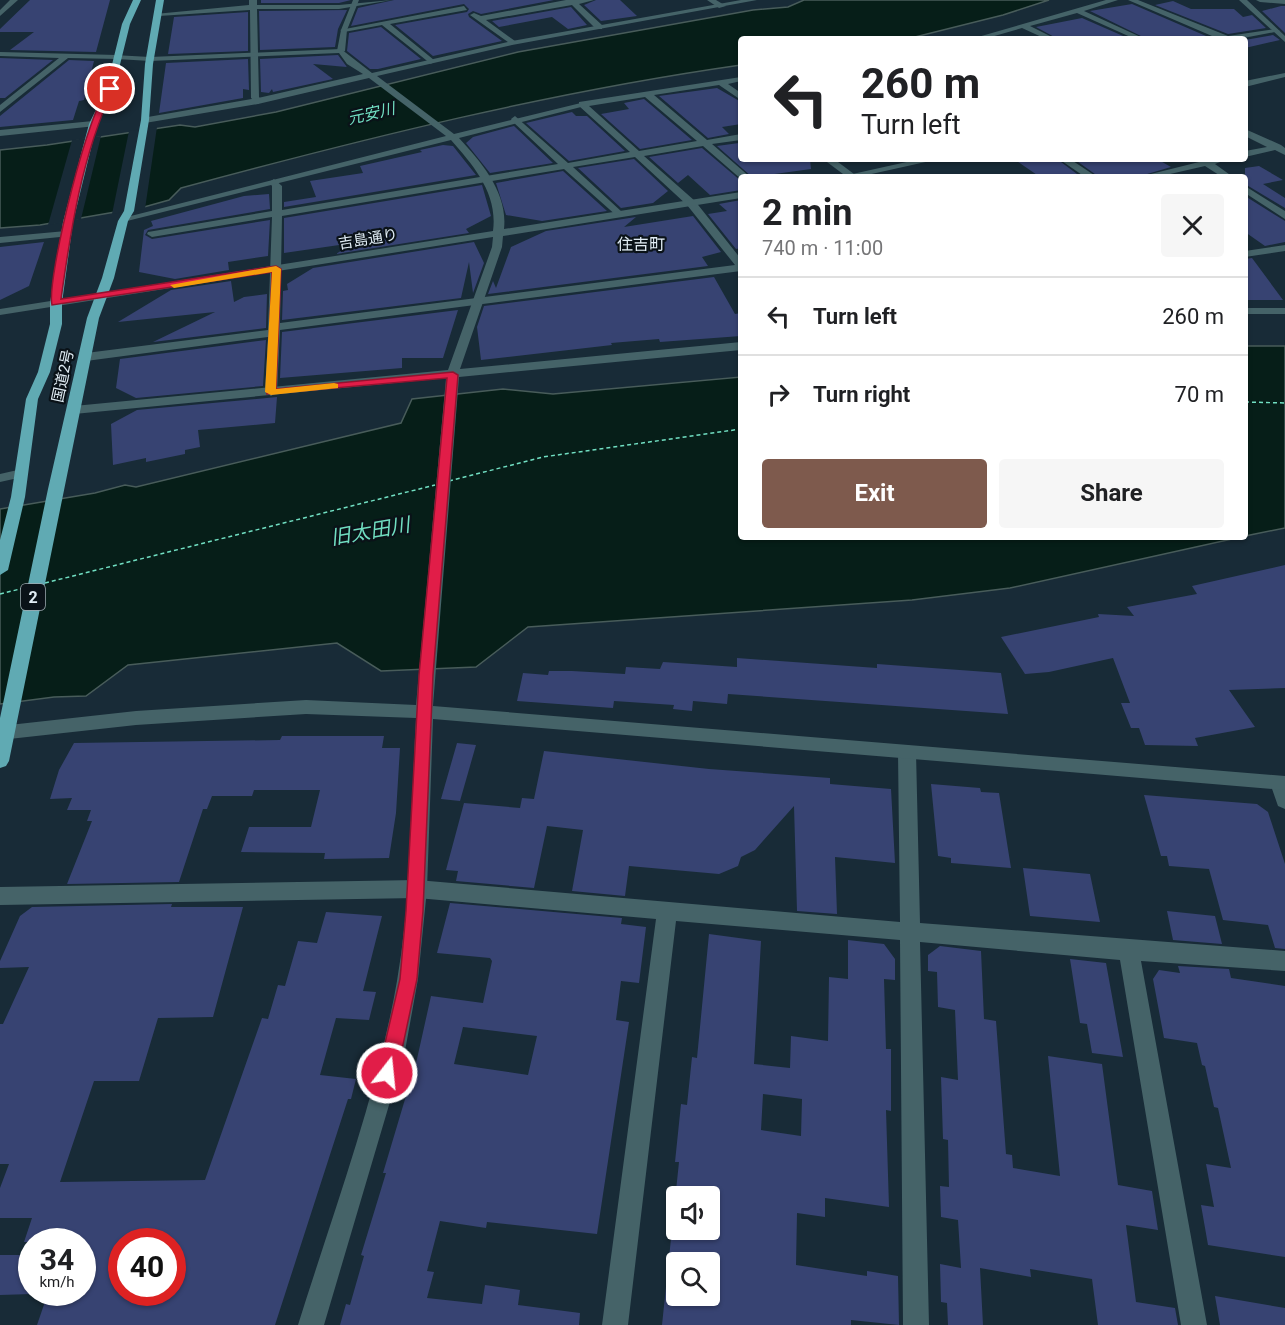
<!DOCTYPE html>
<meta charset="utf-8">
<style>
body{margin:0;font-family:Roboto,"Noto Sans JP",sans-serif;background:#f6f6f6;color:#202124;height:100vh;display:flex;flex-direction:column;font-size:22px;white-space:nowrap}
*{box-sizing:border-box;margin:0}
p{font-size:20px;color:#757577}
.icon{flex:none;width:33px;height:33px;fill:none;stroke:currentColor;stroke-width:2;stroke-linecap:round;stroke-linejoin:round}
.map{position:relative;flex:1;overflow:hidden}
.sheet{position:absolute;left:738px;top:174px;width:510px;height:366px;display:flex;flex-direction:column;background:#fff;border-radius:6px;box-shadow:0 2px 4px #0004}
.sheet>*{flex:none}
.guide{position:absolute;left:738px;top:36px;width:510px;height:126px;border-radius:6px;box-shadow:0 2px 4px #0004;background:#fff;color:#202124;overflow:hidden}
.buttons{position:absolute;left:666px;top:1186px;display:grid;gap:12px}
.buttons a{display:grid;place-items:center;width:54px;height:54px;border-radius:6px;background:#fff;box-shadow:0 2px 4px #0004;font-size:30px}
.speed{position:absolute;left:18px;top:1228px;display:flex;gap:12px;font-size:30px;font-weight:700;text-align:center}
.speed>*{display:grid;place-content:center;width:78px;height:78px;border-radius:50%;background:#fff;box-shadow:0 2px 4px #0004;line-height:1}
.speed small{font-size:15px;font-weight:400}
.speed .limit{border:9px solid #d22;background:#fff;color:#111}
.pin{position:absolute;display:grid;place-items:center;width:51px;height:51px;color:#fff;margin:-26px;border:3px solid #fff;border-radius:50%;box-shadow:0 2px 6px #0007}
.me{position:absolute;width:66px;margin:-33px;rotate:16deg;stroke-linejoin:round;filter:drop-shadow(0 0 4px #0008)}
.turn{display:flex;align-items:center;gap:21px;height:126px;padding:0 24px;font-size:27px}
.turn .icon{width:78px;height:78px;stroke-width:2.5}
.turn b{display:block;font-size:42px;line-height:51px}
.round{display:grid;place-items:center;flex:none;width:63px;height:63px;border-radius:6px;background:#f6f6f6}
.headline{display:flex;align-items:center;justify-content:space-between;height:102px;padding:0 24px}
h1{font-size:36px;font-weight:700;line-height:45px}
.primary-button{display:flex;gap:12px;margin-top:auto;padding:12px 24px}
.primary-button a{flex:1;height:69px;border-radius:6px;background:#7e5a4d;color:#fff;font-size:24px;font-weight:700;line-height:69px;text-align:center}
.primary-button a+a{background:#f6f6f6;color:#202124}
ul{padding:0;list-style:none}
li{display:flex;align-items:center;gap:18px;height:78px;padding:0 24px;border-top:2px solid #e0e0e0}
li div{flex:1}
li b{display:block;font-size:22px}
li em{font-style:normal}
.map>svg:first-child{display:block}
</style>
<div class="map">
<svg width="1285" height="1325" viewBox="0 0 1285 1325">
<rect width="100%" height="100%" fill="#182b37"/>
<path fill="#061e18" stroke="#485c5a" stroke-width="1.5" d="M804 0H1049L1003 15 907 39H741V65C551 92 366 138 181 188L169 200 144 207 40 225 0 228V150L47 145 180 125 195 127 276 112 518 52 753 10 788 7Z
M1245 346H1285V528L1245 536Z
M741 377V537H1241L1010 588 912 600 528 627 476 667 381 671 337 643 128 665 86 696 54 697 0 704V509L95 493 125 485 136 487 401 423 412 399 503 389 553 394Z"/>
<path fill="#182b37" d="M157 127 145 209 112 214 129 131Z
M101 136 81 219 48 225 72 140Z"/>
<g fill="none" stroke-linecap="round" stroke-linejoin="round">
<path stroke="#71dfc2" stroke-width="1.5" stroke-dasharray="4 3" stroke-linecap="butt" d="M1245 402 1285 403
M449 481 543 457 741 429
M45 583 435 485
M0 594 28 587"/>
</g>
<path fill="#374372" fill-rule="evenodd" d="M30 0H110L96 52 10 50 34 32H0V29Z
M261 0H351L339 3H261Z
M394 0H554L481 14 473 11 468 14 469 17 502 41 433 56 395 25 467 12 469 9 464 4 351 26 358 8Z
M596 0H620L637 16 601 21 584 5Z
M1173 1 1191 9H1234L1243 17 1252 15 1266 28 1228 34 1155 5Z
M1132 4 1213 39H1147L1090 11Z
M1281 6H1285V33L1262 11Z
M571 7 587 25 568 29 552 17 499 27 492 21Z
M347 10 338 29 335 47 260 50 259 11Z
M248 12V51L168 54 174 17Z
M1082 18 1130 39H1058L1036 27Z
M381 27 421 59 378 69H370L347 51 349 33Z
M1273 35 1280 40 1245 48V40Z
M338 55 347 67 313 64 333 79 273 92 272 89 269 93 261 92 260 59Z
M0 58 53 60 5 98H0Z
M248 59 249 90 243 89V98L159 113 166 63Z
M69 60 94 61 84 100 79 101 73 120 0 127V116Z
M717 88 741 102V124L722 127 729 134 708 138 659 96Z
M644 99 692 140 640 149 601 114 629 109 624 103Z
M572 112 576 116H587L625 151 569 161 526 123Z
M514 126 553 163 490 173 466 143 473 137Z
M739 143 741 159H810L811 169 752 177 717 146Z
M443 145 453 146 476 175 284 207V202L316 197 310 181 363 173 360 166 422 152 420 150Z
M702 148 741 181V190L710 195 688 175 678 183 649 157Z
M634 159 668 191 653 203 621 208 578 168Z
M1014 159H1057L1081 177H1040Z
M1074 159H1157L1171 167 1137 177H1099Z
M1259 166 1283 180 1263 184 1285 198V208L1245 184V168Z
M563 171 607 211 542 221 506 215 496 183Z
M482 185 491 216 466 229 469 233 336 254 353 243 284 253V218Z
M269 194 270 209 148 230 145 235 152 239 270 220 268 256 228 262 229 270 175 279 139 272 144 230 153 226 151 221 244 196Z
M1245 196 1285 221V242L1265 246 1245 232Z
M741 200V248L736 249 708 214 727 211 719 204Z
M693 216 721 252 702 257 708 266 488 294 493 281 496 288 511 247 546 231 636 217 624 227Z
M44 242 29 286 0 300V247Z
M474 242 484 263 473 293 469 262 461 298 282 320 283 291 288 290 287 284 313 268Z
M1252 258 1283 300H1245V259Z
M714 277 735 314 741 313V336L660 342 659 339 611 343 612 345 481 360 477 327 484 306Z
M231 281 234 302 244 297 267 294 266 328 153 342 215 312 118 322 171 290Z
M458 310 443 358H402V368L280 378 282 332Z
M266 340 263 386 136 398 116 388 120 359Z
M277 397 275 423 198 430 200 447 185 450V454L146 462V458L113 465 111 424 137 410Z
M1285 565V688L1229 690 1255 727 1195 738 1198 746 1145 745 1139 728H1131L1121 703H1130L1113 658 1049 672 1025 674 1001 637 1099 617 1098 614 1134 616 1127 607 1197 594 1192 586Z
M737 658 877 668V664L1001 673 1008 714 728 694 727 704 693 701 692 711 673 709 674 705 614 701 613 708 517 701 523 673 548 675 549 671H572L625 674 626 667 660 669 663 662 737 667Z
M282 736H384L382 748H400L396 813 389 858 324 859 325 853 241 852 249 827H311L320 790H254L252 796H212L207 809H203L179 882 67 884 92 821H87L91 810H67L72 798 50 799 59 770 74 743 280 740Z
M457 743 476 745 460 801 441 799Z
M544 751 709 769 830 778V784L891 789 895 863 835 857 837 914 797 911 794 806 755 850 741 857 738 866 719 874 629 866 625 896 572 891 583 830 547 826 534 888 456 881 458 871 446 870 464 803 520 808 522 798 534 799Z
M931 784 980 788 981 792 999 793 1011 868 951 863V858L938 856Z
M1144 795 1257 804 1268 812 1285 864V949L1275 948 1268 925 1223 920 1209 869 1169 866 1167 856H1161Z
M1023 868 1090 874 1100 922 1030 916Z
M450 903 622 918 621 924 646 927 639 983 621 981 616 1020 629 1022 597 1234 487 1222 486 1228 440 1221 427 1271 434 1272 427 1298 482 1304 485 1285 520 1290 518 1305 580 1313 579 1325H340L346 1304 350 1305 364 1256 361 1255 386 1173H383L417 1059 431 996 483 1003 492 961 490 958 437 953ZM463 1027 537 1036 528 1075 454 1064Z
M172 904 171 907H243L213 1017 158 1018 139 1081H94L60 1182 205 1180 262 1018 268 1019 278 985 285 986 298 941 317 943 326 912 382 916 363 991 376 992 369 1020 336 1018 320 1075 356 1079 351 1099H348L275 1325H37L48 1293H82V1242H24L32 1218H0V1188L9 1164H0V1024H3L29 967 0 968V961L20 916 32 907ZM122 1242H172V1293H122Z
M1167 911 1215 916 1222 944 1173 940Z
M709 934 761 941 754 1064 790 1068 791 1036 828 1041 829 977 848 979V940L884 944 895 959V980L884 979 886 1049H891V1111L886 1110 889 1207 825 1198V1217L797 1213 796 1265 867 1276V1271L898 1276 899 1325 851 1320V1325H662L679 1162H675L681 1104 687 1105 692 1057 697 1058ZM763 1094 802 1099 801 1136 761 1130ZM676 1197H710V1230H676ZM676 1263H710V1296H676Z
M940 946 981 951 984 1019 996 1021 1006 1154 1012 1155 1013 1168 1060 1176 1048 1056 1102 1064 1118 1185 1152 1191 1158 1230 1126 1225 1136 1302 1175 1308 1178 1325H1098L1092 1279 1030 1269 1031 1277 980 1268 983 1325H948L947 1303 941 1302 940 1264 961 1268 958 1220 941 1217 940 1186 949 1187 948 1140 943 1139 941 1077 958 1080 955 1010 938 1007 937 972 928 971V955Z
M1070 959 1106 963 1123 1057 1092 1053 1087 1024 1080 1023Z
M1178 966 1229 969 1231 978 1285 986V1257L1208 1245 1201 1205 1214 1207 1206 1164 1231 1168 1218 1108 1214 1107 1205 1066 1202 1065 1197 1043 1164 1038 1153 979 1159 970 1180 973Z
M0 1255H32V1294L0 1295Z
M1215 1296 1285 1308V1325H1220Z"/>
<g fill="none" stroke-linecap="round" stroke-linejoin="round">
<path fill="#456368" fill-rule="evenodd" d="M353 0H359L347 30 345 51 341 53 337 51 341 30Z"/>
<path fill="#456368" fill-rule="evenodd" d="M10 0H18L0 16V10Z
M249 0H257V5H339L392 0 339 9H257L259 97 262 101 258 104 251 98 250 10 159 16 155 14 249 5Z
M566 0H594L579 4 602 25V29H596L572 5 486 20 515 41 512 45 470 15 474 13 481 16Z
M707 0H716L726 6 719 8Z
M1106 0H1118L1084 11 1145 39H1135L1077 13 1030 26 1056 39H1046L1022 28 984 39H971Z
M1128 0H1138L1228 36 1276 29 1280 31 1238 39H1219Z
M464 6 467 10 390 24 434 60 431 64 382 25 344 32 340 30Z
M0 52 117 55 121 57 117 59 68 58 0 112V105L59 58 0 56Z
M741 77V81L728 84 741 93V100L719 85 654 95 707 140 741 134V140L712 144 750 177 741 179 703 146 644 156 695 201 741 259V271L280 330 277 392 271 396 265 392 268 337 86 361 80 357 86 353 268 330 272 217 152 237 147 234 148 232 272 211V186L269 182 274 179 282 186V210L558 164 512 121 511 119 515 116 568 163 630 152 579 106V102ZM645 97 697 141 639 151 589 106ZM635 157 687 205 735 265 280 323 282 216 564 169 618 217 622 216V212L573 167Z
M1245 129 1281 145 1285 148V155L1275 150 1245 157V151L1267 147 1245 136Z
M823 159H834L858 177H847Z
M1059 159H1070L1097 177H1085Z
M1211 159H1228L1215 164 1233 177H1222L1205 166 1157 177H1139Z
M1245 186 1285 211V219L1245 193Z
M1285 245V251L1245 257V251Z
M22 469 27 470V476L0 482V474Z
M907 745 913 747 916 752 920 923 1285 951V971L1141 961 1207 1325H1181L1120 960 920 942 929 1325H903L900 940 676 921 628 1325H602L656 919 417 898 0 905V887L417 880 900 922 898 752 901 747Z
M1279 776 1285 778V809L1278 806 1270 783 1273 778Z"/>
<path fill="#456368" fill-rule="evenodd" d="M741 0H757L512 45 377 76 454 134 585 102V106L459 138C482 163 508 193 504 229L741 192V198L503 236 502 247 460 369 741 342V350L459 377 433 706 1285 776V790L433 719 427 889 418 979 405 1051 324 1325H298C333 1213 377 1096 397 981 412 895 411 805 416 718L306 714 136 725 0 740V726L136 711 306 700 416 705 446 378 74 414 68 410 74 406 448 370 492 247 493 237 0 315V309L493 231C498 194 474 166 451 140L119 223V219L446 136 369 78 258 104 145 123 142 122V118L258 98 363 74 347 64 339 53 150 61 117 59 114 55 150 57 341 49 372 73 512 41Z
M1239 0H1247L1285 36V42Z
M1256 0H1285V4L1260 2Z
M1285 73V77L1245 87V81Z
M93 121 97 124 96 126 0 136V130Z
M920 159H939L858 177H839Z
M66 231 71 234 70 236 0 243V237Z
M1245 308H1285V314H1245Z"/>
<path fill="#60aab3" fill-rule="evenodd" d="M133 0H141L130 24 114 89 97 124 73 222 62 303V324L50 372 38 399 25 497 8 570 0 575V540L11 497 26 399 38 372 50 324V303L63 222 89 124 106 89 122 24Z
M156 0H164L153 64 149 120 134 211 128 221 114 278 99 318 9 761 6 766 0 768V718L48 489 87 318 102 278 118 221 124 211 141 120 145 64Z"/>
</g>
<path fill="#e11d48" stroke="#92132f" stroke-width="1.5" d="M110 87 113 89C82 155 71 228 61 299L276 266 281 269 276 389 453 372 458 375 433 675 423 911 417 979 397 1073 394 1080 387 1083 381 1080 378 1073 400 979 406 911 419 675 447 378 267 394 272 272 52 305C46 280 90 100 110 87Z"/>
<path fill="#f59e0b" d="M276 266 281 269 276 389 334 383 338 384V388L271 395 265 392 272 272 174 288 170 285Z"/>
<g text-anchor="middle" stroke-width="4.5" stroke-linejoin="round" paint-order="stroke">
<g font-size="15" fill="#e1edf5" stroke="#0a1218">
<text transform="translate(368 239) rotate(-9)" y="5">吉島通り</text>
<text transform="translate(63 376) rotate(-78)" y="5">国道2号</text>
</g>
<g font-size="16" font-style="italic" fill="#71dfc2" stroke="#0a1218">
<text transform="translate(371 113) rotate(-13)" y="6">元安川</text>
</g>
<g font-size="16" fill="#e1edf5" stroke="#0a1218">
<text x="641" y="250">住吉町</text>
</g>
<rect fill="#0a1218" stroke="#a0abb3" stroke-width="1.5" x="21" y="584" width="24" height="26" rx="4.5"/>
<g font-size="16" font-weight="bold" fill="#e1edf5">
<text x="33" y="603">2</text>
</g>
<g font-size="20" font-style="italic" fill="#71dfc2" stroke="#0a1218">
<text transform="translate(370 531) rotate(-10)" y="7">旧太田川</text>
</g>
</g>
</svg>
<div class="buttons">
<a><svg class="icon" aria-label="sound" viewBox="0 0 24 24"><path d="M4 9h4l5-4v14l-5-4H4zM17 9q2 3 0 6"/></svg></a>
<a><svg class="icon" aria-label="search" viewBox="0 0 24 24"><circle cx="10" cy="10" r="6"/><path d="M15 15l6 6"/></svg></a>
</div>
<div class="speed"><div>34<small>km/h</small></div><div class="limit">40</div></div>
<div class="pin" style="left:110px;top:89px;background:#d93025"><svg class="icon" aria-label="arrive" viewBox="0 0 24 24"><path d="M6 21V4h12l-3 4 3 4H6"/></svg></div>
<svg class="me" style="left:387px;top:1073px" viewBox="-20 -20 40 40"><circle r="17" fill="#e11d48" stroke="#fff" stroke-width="3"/><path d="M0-11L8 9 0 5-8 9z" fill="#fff"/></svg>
<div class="guide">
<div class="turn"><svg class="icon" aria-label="left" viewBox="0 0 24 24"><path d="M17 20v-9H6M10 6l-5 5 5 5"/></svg><div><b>260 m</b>Turn left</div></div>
</div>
<section class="sheet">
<div class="headline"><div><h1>2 min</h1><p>740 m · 11:00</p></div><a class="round"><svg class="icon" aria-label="close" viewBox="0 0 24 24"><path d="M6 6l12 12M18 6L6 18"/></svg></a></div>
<ul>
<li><svg class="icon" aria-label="left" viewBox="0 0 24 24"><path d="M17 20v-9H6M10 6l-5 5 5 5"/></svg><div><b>Turn left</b></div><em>260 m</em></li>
<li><svg class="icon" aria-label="right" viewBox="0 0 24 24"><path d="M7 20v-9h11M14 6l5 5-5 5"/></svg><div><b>Turn right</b></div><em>70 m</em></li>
</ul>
<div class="primary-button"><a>Exit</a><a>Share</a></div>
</section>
</div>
